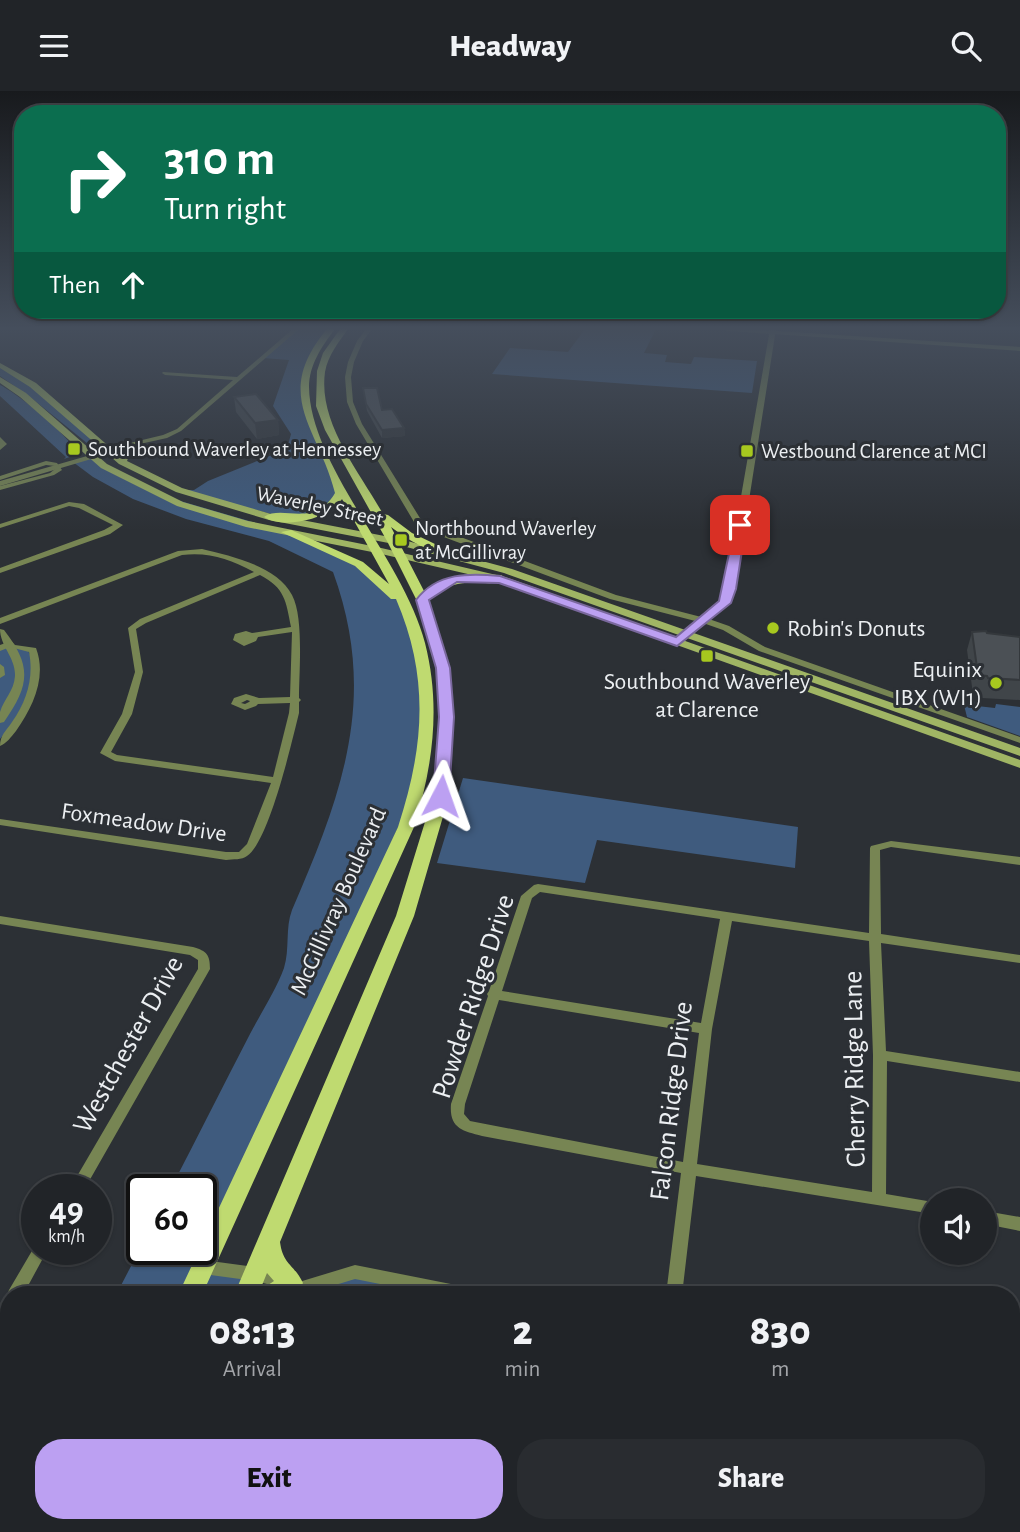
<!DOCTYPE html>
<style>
body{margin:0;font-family:"Alegreya Sans",sans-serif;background:#292c30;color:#f1f3f6;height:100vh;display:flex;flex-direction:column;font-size:26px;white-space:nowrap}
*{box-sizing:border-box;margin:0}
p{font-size:23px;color:#a2a4a8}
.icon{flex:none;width:38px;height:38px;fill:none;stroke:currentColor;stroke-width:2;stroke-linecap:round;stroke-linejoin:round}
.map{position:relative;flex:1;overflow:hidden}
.panel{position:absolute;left:0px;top:1195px;width:1020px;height:247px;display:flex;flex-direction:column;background:#212428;border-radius:28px 28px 0 0;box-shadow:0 2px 5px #0004,0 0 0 2px #3e4145}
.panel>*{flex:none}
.hud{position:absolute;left:14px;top:14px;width:992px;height:214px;border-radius:28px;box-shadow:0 2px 5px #0004,0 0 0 2px #3e4145;background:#0b6e4f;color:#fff;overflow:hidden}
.controls{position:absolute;left:920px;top:1097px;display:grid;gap:14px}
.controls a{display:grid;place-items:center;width:77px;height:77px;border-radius:50%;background:#212428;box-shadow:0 2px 5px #0004,0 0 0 2px #3e4145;font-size:35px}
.speed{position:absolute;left:21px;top:1083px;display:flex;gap:14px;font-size:35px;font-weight:700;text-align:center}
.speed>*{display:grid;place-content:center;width:91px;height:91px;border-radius:50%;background:#212428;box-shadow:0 2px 5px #0004,0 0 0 2px #3e4145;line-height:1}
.speed small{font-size:18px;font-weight:400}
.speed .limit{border:4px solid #111;border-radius:10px;background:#fff;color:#111}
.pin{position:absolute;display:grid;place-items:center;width:60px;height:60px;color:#fff;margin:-30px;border-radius:14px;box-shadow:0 4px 10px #0006}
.me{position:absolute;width:77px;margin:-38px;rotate:4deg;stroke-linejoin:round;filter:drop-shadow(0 0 5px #0008)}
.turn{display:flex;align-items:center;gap:24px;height:147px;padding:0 35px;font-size:32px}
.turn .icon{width:91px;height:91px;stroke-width:2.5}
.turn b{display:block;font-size:49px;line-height:60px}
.then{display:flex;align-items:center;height:66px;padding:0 35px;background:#0003;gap:14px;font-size:26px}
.eta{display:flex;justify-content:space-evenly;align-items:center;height:119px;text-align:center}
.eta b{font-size:42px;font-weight:800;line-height:49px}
.action{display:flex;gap:14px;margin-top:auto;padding:14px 35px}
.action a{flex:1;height:80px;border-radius:28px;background:#bca0f2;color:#111;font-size:28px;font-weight:800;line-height:80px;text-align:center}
.action a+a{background:#292c30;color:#f1f3f6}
header{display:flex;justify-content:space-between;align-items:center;height:91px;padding:0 35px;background:#212428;font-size:32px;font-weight:800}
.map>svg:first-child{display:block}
</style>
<header><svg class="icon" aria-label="menu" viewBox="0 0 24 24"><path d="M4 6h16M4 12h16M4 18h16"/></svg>Headway<svg class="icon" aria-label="search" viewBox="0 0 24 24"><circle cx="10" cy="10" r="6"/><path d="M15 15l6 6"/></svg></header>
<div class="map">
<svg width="1020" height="1441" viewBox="0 0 1020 1441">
<rect width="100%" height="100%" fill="#2c3035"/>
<path fill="#3f5b7e" d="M296 238H331L310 272 307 314 340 402 329 417 287 427 179 399H194L208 390 287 358 291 343 273 315 289 269 263 267Z
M585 238H656L644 262 667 264 665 271 691 273 694 266 757 270 752 302 492 283 510 257 568 261Z
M0 276 33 297 101 356V359L93 357 29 305 0 285Z
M0 294C22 305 72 348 78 363L64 368 66 366 0 305Z
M91 365 153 402 287 441 340 463 402 511 418 550 424 678 203 1175 255 1183 246 1204H116L142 1154V1158H201V1099H170C197 1047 223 995 250 943 261 922 276 899 284 877 290 858 285 837 292 819 342 703 379 607 333 481L269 450 186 428 133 408 93 386 73 371Z
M25 556C47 579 17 629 0 648V557Z
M972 610 977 611V615L995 617 996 613 1020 616V645L967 626 964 614Z
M463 687 798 736 795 777 597 749 585 792 437 772Z
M351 1186 457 1204H387L332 1193Z
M1012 1340 1020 1341V1441H770L771 1433H1012Z
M9 1414V1433H146L143 1441H0V1431Z"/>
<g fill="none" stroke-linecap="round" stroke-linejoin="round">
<path fill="#778553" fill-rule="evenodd" d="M293 238H299L181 340 167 347 108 360 105 358 163 344 177 338 233 289 165 284 162 282 163 281 237 286Z
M366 238H372L363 250 354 271 351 286 353 311 362 333 423 432 616 504 709 528 729 535 765 556 1020 646V652L759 560 723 539 703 532 610 508 417 436 356 333 347 311 345 286 348 271 357 250Z
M725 238H748L1020 256V260L728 240Z
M0 346 7 353 0 359Z
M46 370 57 372 62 379 54 384 0 399V395L50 382 55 378V375L46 374 0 389V385Z
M69 411 84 413 123 434 110 443 0 482V477L104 439 113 434 79 417 69 415 0 437V433Z
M202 458C231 465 277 475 292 504 304 526 299 581 299 607L301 609 299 611V622C292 650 269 751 247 765 242 769 233 768 226 769L0 734V728L226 761H239L247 753 271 692 115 670 100 662 122 623 135 581 128 537 140 528 254 481C229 468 210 461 182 464L0 533V527L178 460ZM260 484C285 497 286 510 291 536L252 542 246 540 235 543 233 549 244 555 256 550 258 546 292 541 290 606 259 607 246 603 234 607 231 613 245 619 256 615 258 613 290 612 289 622 273 686 117 664 111 661 132 623 143 581 136 538 146 532ZM247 609 250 610 249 611 245 613 241 612Z
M11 550 15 554 36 557C47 586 33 616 16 640 11 646 7 652 0 655 0 644 6 640 12 631 27 610 34 586 29 561L10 556 0 560V554Z
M0 573 4 576 5 584 0 587Z
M891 750 1020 766V774L891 756 880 759 881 843 1020 864V872L881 852 886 960 1020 981V991L887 970 886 1103 933 1111V1123L696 1085 682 1204H666L681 1082 482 1045C462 1040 449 1037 451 1013L488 905 487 903 489 900 521 805 534 794 538 793 869 842 870 757 871 755ZM540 801 720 828 701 932 502 900 532 807ZM732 830 869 850 873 964 872 1101 697 1073 712 938ZM499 909 699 942 683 1071 470 1030 464 1023 465 1013Z
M0 825 193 856C207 860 210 864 210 878L84 1099H69L198 878V869L190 864 0 833Z
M985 1120 1020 1126V1140L985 1133Z
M36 1153 37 1158H48L23 1204H9C9 1216 13 1232 0 1237 0 1226 0 1211 8 1207L7 1204 9 1199Z
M203 1169 255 1176 289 1185 291 1190 289 1195 283 1197 255 1190 203 1183 198 1181 195 1176 198 1171Z
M355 1174 471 1197 477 1199 479 1204H435L355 1188 332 1195 345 1199 347 1204H308L299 1201 297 1196 299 1191Z
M1012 1331 1020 1332V1350L1012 1348Z
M645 1433H663L662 1441H644Z"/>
<path fill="#778553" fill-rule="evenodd" d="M770 238H776L735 498 728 514 681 553H673V549L721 511 725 498Z
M108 359 115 361 0 395V390Z
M0 538 4 539C32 575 30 594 4 631L0 632C0 629 0 625 0 621 4 608 14 600 15 585 16 567 0 555 0 538Z"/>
<path fill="#a0b564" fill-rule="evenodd" d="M0 272 36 292 120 365C123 358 131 350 139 351L140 353 130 362 127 370 182 397 271 423 400 448 512 478 1020 657V665L504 482 399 454 269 429 176 401 119 373 30 296 0 277Z
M0 286 26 302 107 373 183 411 248 430 377 456 505 486 1020 669V677L498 490 377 462 246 436 177 415 101 377 20 306 0 292Z"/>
<path fill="#bfda70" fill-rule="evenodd" d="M327 238H335C322 255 309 274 309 296 310 375 404 469 425 552 441 615 433 675 414 736L202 1204H178L398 736C424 656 430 587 396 508H391L355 475 281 441 291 439 363 471 389 493 342 408C330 428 283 439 264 426 282 413 314 438 335 402 319 337 271 305 327 238Z
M340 238H348C339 251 328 264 325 281 318 332 359 380 383 423L388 424 412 442 458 464 456 466C439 468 405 447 391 436L424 500C446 482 474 483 501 484L507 488C490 500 459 479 428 509L450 577 453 626 449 705 414 825 280 1151C283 1174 294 1173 303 1192 295 1209 277 1204 261 1204L265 1196 274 1190 267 1182 258 1204H234L396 825 433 705 439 626 436 577 416 508 387 450 325 339 316 315 317 280 323 262Z
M70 1433H98L95 1441H67Z
M132 1433H160L157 1441H129Z"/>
</g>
<path fill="#404549" d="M363 297 382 319 404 337 405 345 382 347 367 320Z
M234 306 278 329 279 344 257 348 236 321Z
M972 541 1020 546V609L982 607V604L973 603 967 559Z"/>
<path fill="#34383c" d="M278 329 279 344 257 348 255 332Z
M404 337 405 345 382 347V339Z"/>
<path fill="#4b5055" stroke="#34383c" stroke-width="2" d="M363 297H377L382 319 392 318 404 337 382 339 366 313Z
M256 303 278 329 255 332 234 306Z
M986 540 987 542 1020 546V589L988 587 987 585 978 584 972 541Z"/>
<linearGradient id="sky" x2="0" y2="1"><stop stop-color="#181a1d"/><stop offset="0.54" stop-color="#454e5c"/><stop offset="1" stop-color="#454e5c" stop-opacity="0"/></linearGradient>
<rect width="1020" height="440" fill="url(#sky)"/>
<path fill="#bca0f2" stroke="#7a689d" stroke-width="2" d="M740 431 746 434 736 498 731 512 677 555 499 492 457 491 429 509 450 577 454 626 449 705 446 708H435L433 705 439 626 436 577 416 509C437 481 470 482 500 485L676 546 719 510 735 434Z"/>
<g fill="#a7c81f" stroke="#2c3035" stroke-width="2.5">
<rect x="67" y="351" width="14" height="14" rx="3.5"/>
<rect x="740" y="353" width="14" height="14" rx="3.5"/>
<rect x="394" y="442" width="14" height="14" rx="3.5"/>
<circle cx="773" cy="537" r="7"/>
<rect x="700" y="558" width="14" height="14" rx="3.5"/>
<circle cx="996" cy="592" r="7"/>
</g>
<g text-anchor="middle" stroke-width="6" stroke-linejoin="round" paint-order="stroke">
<g font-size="21" fill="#eceff2" stroke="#2c3035" text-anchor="start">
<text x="88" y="365">Southbound Waverley at Hennessey</text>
<text x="761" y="367">Westbound Clarence at MCI</text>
<text x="415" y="444">Northbound Waverley<tspan x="415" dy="24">at McGillivray</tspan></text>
</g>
<g font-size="21" fill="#eceff2" stroke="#2c3035">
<text transform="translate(320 415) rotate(12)" y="7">Waverley Street</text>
</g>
<g font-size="24" fill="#eceff2" stroke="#2c3035" text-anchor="start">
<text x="787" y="545">Robin's Donuts</text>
<text x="982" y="586" text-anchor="end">Equinix<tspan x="982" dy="28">IBX (WI1)</tspan></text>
<text x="707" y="598" text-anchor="middle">Southbound Waverley<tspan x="707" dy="28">at Clarence</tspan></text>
</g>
<g font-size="24" fill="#eceff2" stroke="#2c3035">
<text transform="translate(144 731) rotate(8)" y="8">Foxmeadow Drive</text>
<text transform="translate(338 810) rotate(-66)" y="8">McGillivray Boulevard</text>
</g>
<g font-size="28" fill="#eceff2" stroke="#2c3035">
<text transform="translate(472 905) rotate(-72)" y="10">Powder Ridge Drive</text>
<text transform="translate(127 953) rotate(-61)" y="10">Westchester Drive</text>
<text transform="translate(853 978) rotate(-91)" y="10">Cherry Ridge Lane</text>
<text transform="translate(670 1010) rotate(-83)" y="10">Falcon Ridge Drive</text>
</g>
</g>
</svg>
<div class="controls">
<a><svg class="icon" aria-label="sound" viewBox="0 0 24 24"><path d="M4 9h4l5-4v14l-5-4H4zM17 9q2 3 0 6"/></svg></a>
</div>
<div class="speed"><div>49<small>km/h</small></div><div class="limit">60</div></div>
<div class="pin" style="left:740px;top:434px;background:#d93025"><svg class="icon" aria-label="arrive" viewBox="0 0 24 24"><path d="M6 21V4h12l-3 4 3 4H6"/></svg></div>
<svg class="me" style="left:441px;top:705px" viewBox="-20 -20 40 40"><path d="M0-17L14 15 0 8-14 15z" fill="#bca0f2" stroke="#fff" stroke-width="4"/></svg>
<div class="hud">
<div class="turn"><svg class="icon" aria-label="right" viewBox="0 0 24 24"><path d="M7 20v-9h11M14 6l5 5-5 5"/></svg><div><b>310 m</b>Turn right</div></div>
<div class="then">Then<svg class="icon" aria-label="ahead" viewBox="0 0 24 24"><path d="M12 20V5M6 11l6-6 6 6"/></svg></div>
</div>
<section class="panel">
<div class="eta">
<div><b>08:13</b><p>Arrival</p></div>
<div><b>2</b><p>min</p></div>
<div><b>830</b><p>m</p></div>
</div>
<div class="action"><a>Exit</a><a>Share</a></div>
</section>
</div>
